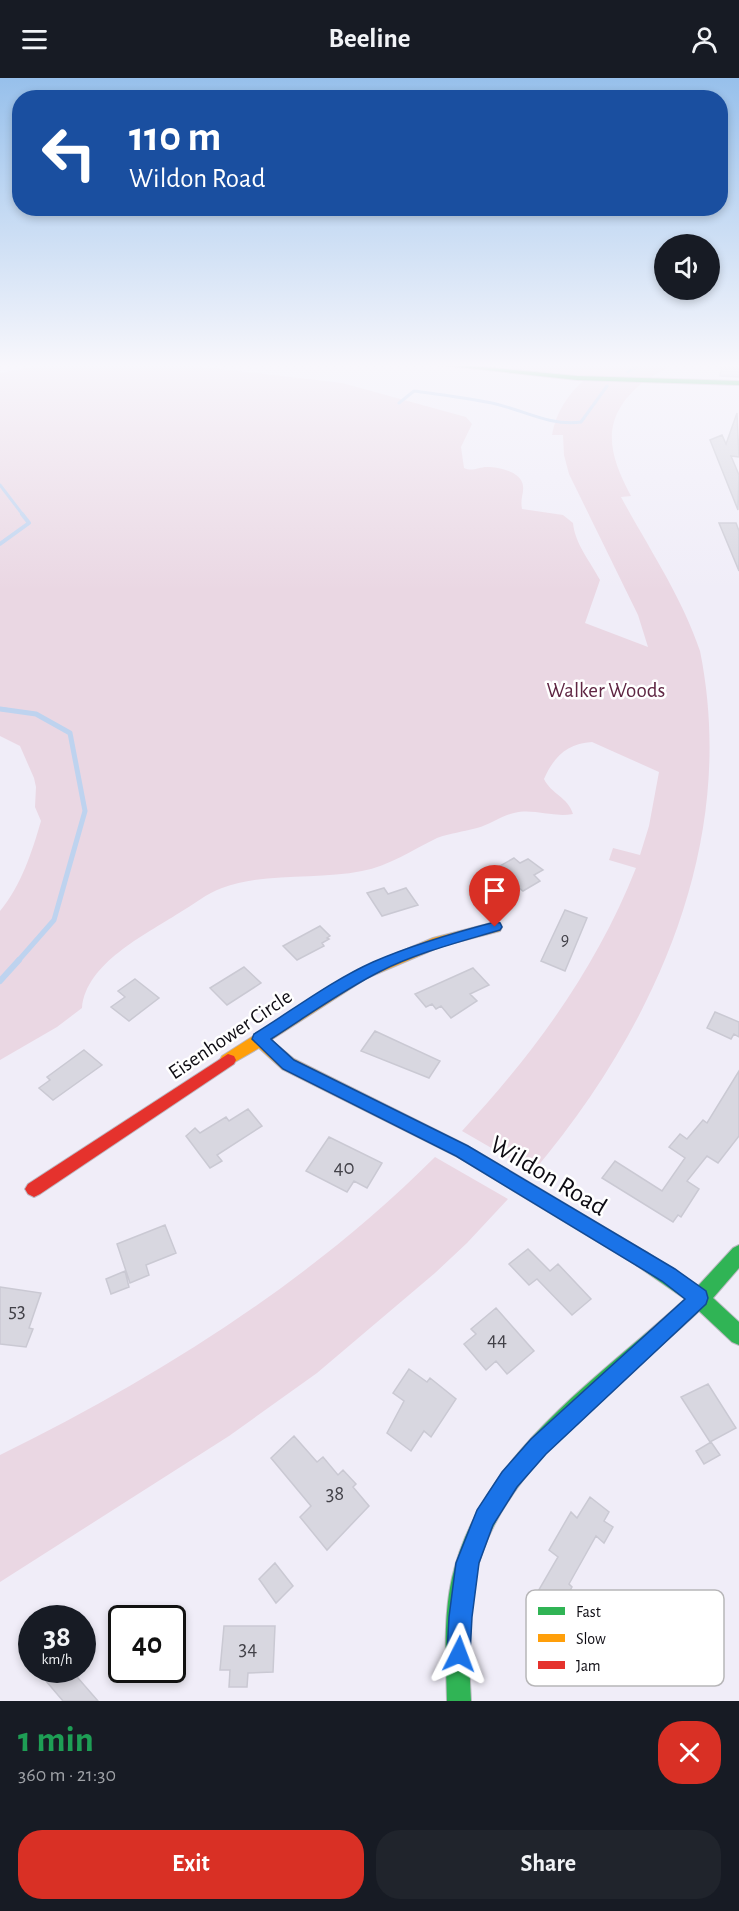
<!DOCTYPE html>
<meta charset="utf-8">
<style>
body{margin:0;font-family:"Alegreya Sans",sans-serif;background:#20242c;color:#f1f3f6;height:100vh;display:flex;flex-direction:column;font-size:22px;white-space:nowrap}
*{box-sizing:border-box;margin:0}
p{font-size:20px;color:#9ea1a6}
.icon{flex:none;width:33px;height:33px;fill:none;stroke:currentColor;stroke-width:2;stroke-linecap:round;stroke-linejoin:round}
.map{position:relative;height:1623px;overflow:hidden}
.panel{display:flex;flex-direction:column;background:#171b24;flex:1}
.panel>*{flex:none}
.hud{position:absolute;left:12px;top:12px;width:716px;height:126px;border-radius:24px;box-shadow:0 3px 9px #0003;background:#1a4fa0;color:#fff;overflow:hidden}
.controls{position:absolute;left:654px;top:156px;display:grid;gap:12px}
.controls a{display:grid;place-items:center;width:66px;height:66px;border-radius:50%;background:#171b24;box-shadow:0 3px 9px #0003;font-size:30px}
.speed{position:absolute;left:18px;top:1527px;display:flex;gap:12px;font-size:30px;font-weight:700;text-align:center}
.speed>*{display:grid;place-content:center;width:78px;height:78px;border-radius:50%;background:#171b24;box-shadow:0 3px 9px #0003;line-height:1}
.speed small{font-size:15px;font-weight:400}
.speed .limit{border:3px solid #111;border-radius:9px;background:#fff;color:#111}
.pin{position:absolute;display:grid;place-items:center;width:51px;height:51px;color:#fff;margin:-62px -26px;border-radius:50% 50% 50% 0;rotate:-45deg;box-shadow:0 0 6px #0007}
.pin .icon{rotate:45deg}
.me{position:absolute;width:66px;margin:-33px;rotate:3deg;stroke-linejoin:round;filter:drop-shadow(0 0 4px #0008)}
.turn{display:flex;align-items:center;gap:21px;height:126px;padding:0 18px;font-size:27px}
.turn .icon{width:78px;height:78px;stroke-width:2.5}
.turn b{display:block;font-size:42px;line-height:51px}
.round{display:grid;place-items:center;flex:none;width:63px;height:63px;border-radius:24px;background:#20242c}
.head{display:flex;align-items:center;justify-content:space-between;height:102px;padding:0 18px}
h1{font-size:36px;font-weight:600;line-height:45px;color:#1e9e55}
.action{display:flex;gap:12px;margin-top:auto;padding:12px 18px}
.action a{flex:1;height:69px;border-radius:24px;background:#d93025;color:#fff;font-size:24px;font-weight:600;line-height:69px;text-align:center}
.action a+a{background:#20242c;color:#f1f3f6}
header{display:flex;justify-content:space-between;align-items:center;height:78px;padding:0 18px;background:#171b24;font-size:27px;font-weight:600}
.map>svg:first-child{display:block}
</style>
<header><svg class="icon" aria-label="menu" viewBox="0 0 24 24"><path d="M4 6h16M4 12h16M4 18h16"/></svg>Beeline<svg class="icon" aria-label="person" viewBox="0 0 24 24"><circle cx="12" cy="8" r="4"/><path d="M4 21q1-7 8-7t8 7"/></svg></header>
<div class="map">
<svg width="739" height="1623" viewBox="0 0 739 1623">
<rect width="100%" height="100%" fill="#f0edf8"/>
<path fill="#ead7e3" d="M70 286H140L203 289 342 305 466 339 472 346 461 369 464 390C473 394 478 389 487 389 499 389 522 394 523 408 524 416 520 420 522 431L563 437 573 445C575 466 590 483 600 502L585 545 648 569 638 537 569 396 564 377 563 357H552C556 334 567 318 584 302L643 304C600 340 607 373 631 418L621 419C648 469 682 519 700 573 739 766 654 950 533 1094L462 1053C535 974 596 891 636 790L609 782 613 770 640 777 649 748 659 694 592 664C567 665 553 680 544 701 551 716 568 719 573 736 553 740 534 730 514 735 501 738 490 747 477 750 463 754 450 755 437 760 412 772 389 788 362 793 318 802 264 794 222 810 207 815 193 827 179 835 145 857 86 885 82 930L57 949 0 982V833C21 808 32 774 41 743L35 729 36 709 34 700 20 668 0 658V295L40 288H70Z
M500 286H674L649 300 589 298 509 290Z
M435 1079 508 1121 467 1165 435 1195 317 1295 229 1358 0 1504V1377C157 1300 310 1204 435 1079Z"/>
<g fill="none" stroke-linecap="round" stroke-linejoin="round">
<path stroke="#bed3ef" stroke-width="3" d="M628 294 641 286
M399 325 414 313C441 317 469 320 496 326 525 333 550 348 581 344L607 308
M0 407 23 437"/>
<path stroke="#bed3ef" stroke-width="4" d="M0 466 29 445 22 436
M0 631 8 632"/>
<path stroke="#bed3ef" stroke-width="5" d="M0 631 36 636 70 655 85 733 54 842 18 883"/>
<path stroke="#bed3ef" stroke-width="6" d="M0 903 19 882"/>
</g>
<path fill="#d8d7e0" stroke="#cac9d3" stroke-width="1.5" d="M722 286H739V299L720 298Z
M737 335 739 379 731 378 739 397 738 432 710 362 722 357 726 366Z
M719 445H736L739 453V493Z
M514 780 520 785 528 781 543 792 534 797 540 803 523 813 510 803 513 801 498 789Z
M384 810 388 816 406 810 418 827 382 838 367 815Z
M565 832 587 840 565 893 541 883Z
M320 848 330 858 327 860 329 861 322 865 324 868 297 882 283 868Z
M244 889 261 905 227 927 210 910Z
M473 890 489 907 470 916 477 923 451 940 441 928 436 931 432 926 426 929 415 916Z
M135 901 159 920 129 943 111 929 125 919 118 913Z
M715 934 739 944V959L734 956 731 961 707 950Z
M375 953 440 983 429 1000 361 973Z
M84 972 102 987 53 1022 39 1010 50 1002 47 999Z
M739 993V1058L718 1085 707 1078 687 1103 699 1111 681 1139 678 1137 673 1144 602 1100 615 1083 662 1113 685 1080 669 1069 680 1056 687 1061 703 1042 707 1045Z
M248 1031 262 1048 217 1077 222 1083 210 1090 186 1058 195 1050 200 1055 226 1039 229 1043Z
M329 1059 382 1085 367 1110 354 1103 347 1114 306 1093Z
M165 1147 176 1175 146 1187 149 1197 130 1205 117 1166Z
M528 1171 550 1193 558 1186 591 1221 572 1237 537 1201 529 1207 509 1186Z
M125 1193 129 1209 111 1216 106 1201Z
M0 1209 41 1215 29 1250 33 1251 26 1269 0 1266Z
M496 1230 534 1273 507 1296 496 1283 486 1292 464 1266 476 1256 471 1251Z
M409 1291 427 1304 430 1300 456 1321 431 1359 424 1353 411 1373 387 1355 404 1323 393 1315Z
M708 1306 736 1350 710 1364 681 1319Z
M294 1358 317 1384 323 1379 338 1397 343 1392 356 1406 353 1409 369 1428 327 1472 300 1439 311 1428 271 1380Z
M711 1364 720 1377 704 1386 696 1373Z
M590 1419 609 1434 604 1443 613 1449 604 1465 596 1458 569 1506 572 1509 559 1533 537 1515 558 1479 549 1472 571 1434 577 1440Z
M275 1485 293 1508 276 1525 259 1501Z
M224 1548H275L273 1594 248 1595 247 1609H229L230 1592H220Z
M56 1592H71L98 1623H63L46 1603Z"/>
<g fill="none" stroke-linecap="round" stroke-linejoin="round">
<defs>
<path id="fast" d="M432 286H452L577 298 739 303V307L577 302Z
M739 1167V1190L713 1220 739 1244V1267L732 1264 699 1233C622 1307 498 1389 475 1500 466 1541 469 1582 471 1623H447C446 1582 443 1540 452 1500 480 1377 598 1301 685 1221L636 1187 633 1181 636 1175 642 1172 648 1175 698 1208 733 1170Z"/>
<path id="slow" d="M495 844 500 845 502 849 500 853 442 868 367 900 271 962 294 981 468 1068 648 1175 651 1181 648 1187 642 1190 636 1187 456 1078 282 991 259 970 228 988 222 986 220 982 222 978 357 892 433 860Z"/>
<path id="jam" d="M228 976 234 978 236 982 234 986 40 1116 34 1119 28 1116 25 1111 28 1106Z"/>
</defs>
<use href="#fast" stroke="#bcb9c2" stroke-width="2"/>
<use href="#slow" stroke="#bcb9c2" stroke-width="2"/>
<use href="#jam" stroke="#bcb9c2" stroke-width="2"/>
<use href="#fast" fill="#30b455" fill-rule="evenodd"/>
<use href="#slow" fill="#ff9f0a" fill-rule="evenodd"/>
<use href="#jam" fill="#e5322d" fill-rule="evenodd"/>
</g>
<linearGradient id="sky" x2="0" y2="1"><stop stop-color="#97c0eb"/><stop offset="0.56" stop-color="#f8f7fc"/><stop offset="1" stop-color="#f8f7fc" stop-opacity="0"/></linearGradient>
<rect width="739" height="513" fill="url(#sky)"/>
<path fill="#1a73e8" stroke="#114b97" stroke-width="1.5" d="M495 844 500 845 502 849 500 852C460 864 419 874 381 893 343 912 307 938 271 961L294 982 468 1068 675 1191 706 1213 708 1220 706 1226 546 1376 517 1409 493 1447 479 1485 472 1539 470 1576 467 1584 459 1588 450 1584 447 1576 449 1539 456 1485 477 1432 502 1394 531 1361 685 1221 662 1203 456 1078 283 991 252 961 254 956C293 932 331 903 373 884 412 867 453 855 495 844Z"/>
<g text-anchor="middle" stroke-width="5" stroke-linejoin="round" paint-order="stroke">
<g font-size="18" fill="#424148">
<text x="565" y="867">9</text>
</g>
<g font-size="21" fill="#5f2643" stroke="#fff">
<text x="606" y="619">Walker Woods</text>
</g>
<g font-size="21" fill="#0e0c13" stroke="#fff">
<text transform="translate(230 956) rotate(-34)" y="7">Eisenhower Circle</text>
</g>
<g font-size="21" fill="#424148">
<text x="344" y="1096">40</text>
<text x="17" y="1239">53</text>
<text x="497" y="1268">44</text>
<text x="335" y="1422">38</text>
<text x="248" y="1577">34</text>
</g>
<g font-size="26" fill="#0e0c13" stroke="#fff">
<text transform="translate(549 1097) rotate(31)" y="9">Wildon Road</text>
</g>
</g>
<rect x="526" y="1512" width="198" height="96" rx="9" fill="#fff" stroke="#b7b6b8" stroke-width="1.5"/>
<rect x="538" y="1529" width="27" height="8" fill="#30b455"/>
<rect x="538" y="1556" width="27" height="8" fill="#ff9f0a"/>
<rect x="538" y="1583" width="27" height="8" fill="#e5322d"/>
<g font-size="16" fill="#0e0c13">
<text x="576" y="1539">Fast</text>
<text x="576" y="1566">Slow</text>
<text x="576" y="1593">Jam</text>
</g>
</svg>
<div class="controls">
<a><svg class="icon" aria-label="sound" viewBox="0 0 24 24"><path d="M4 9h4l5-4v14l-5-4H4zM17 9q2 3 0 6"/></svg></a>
</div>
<div class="speed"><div>38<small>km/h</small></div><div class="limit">40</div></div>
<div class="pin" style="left:495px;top:849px;background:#d93025"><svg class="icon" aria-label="arrive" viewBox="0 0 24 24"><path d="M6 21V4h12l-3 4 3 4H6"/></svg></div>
<svg class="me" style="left:459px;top:1576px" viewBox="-20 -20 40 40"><path d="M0-17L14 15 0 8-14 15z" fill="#1a73e8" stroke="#fff" stroke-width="4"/></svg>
<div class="hud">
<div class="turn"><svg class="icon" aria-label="left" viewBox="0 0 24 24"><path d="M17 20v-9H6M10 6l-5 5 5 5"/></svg><div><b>110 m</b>Wildon Road</div></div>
</div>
</div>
<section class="panel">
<div class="head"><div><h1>1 min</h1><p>360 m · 21:30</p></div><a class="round" style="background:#d93025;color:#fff"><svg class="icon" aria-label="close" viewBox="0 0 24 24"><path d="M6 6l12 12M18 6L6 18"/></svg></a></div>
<div class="action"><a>Exit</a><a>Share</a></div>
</section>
